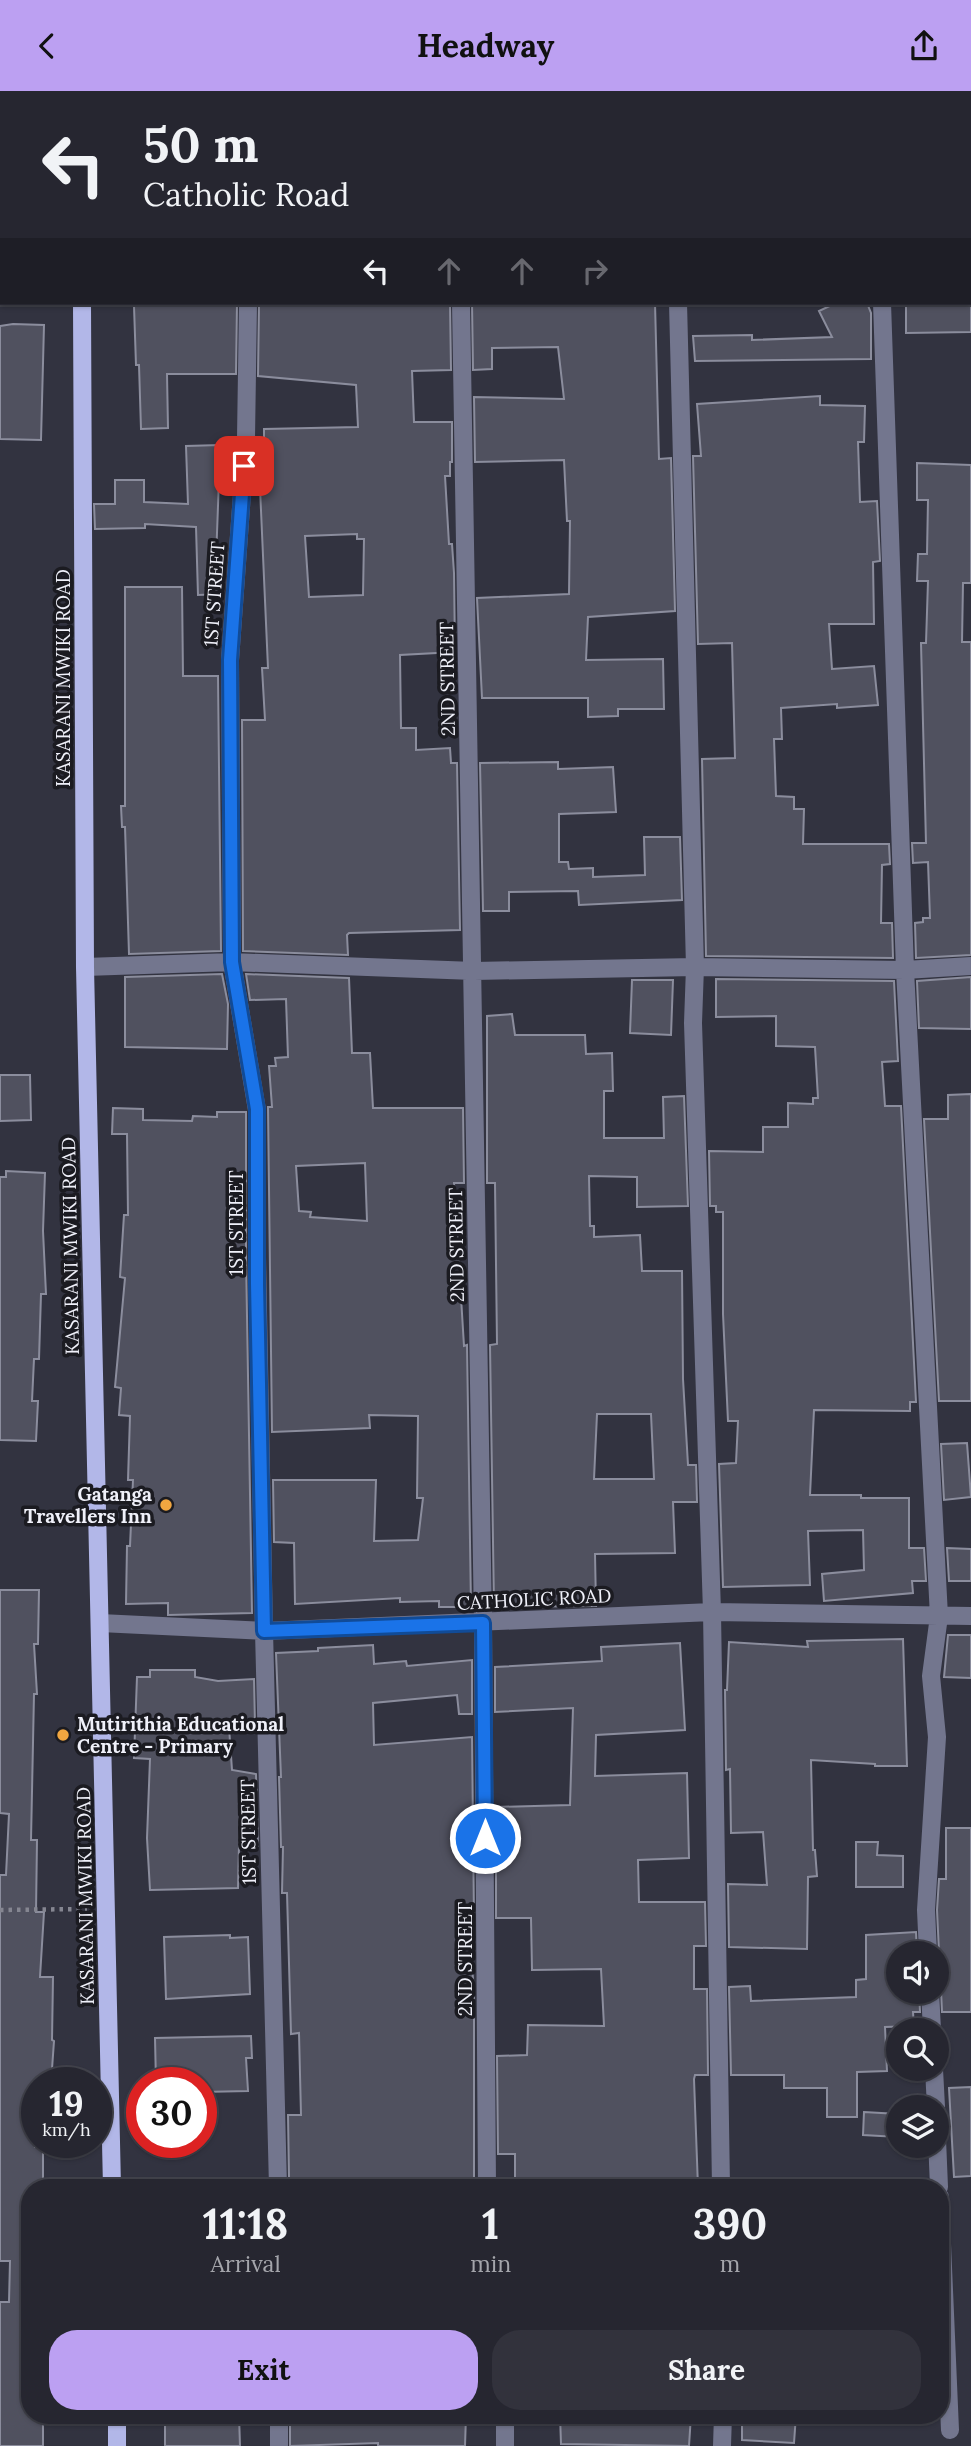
<!DOCTYPE html>
<style>
body{margin:0;font-family:Lora,serif;background:#32323c;color:#f1f3f6;height:100vh;display:flex;flex-direction:column;font-size:26px;white-space:nowrap}
*{box-sizing:border-box;margin:0}
p{font-size:23px;color:#a4a5ab}
.icon{flex:none;width:38px;height:38px;fill:none;stroke:currentColor;stroke-width:2;stroke-linecap:round;stroke-linejoin:round}
.map{position:relative;flex:1;overflow:hidden}
.drawer{position:absolute;left:21px;top:2088px;width:928px;height:245px;display:flex;flex-direction:column;background:#262630;border-radius:28px;box-shadow:0 2px 5px #0004,0 0 0 2px #42434c}
.drawer>*{flex:none}
.banner{position:absolute;left:0px;top:0px;width:971px;height:214px;box-shadow:0 2px 5px #0004,0 0 0 2px #42434c;background:#262630;color:#f1f3f6;overflow:hidden}
.buttons{position:absolute;left:886px;top:1850px;display:grid;gap:14px}
.buttons a{display:grid;place-items:center;width:63px;height:63px;border-radius:50%;background:#262630;box-shadow:0 2px 5px #0004,0 0 0 2px #42434c;font-size:35px}
.speed{position:absolute;left:21px;top:1976px;display:flex;gap:14px;font-size:35px;font-weight:700;text-align:center}
.speed>*{display:grid;place-content:center;width:91px;height:91px;border-radius:50%;background:#262630;box-shadow:0 2px 5px #0004,0 0 0 2px #42434c;line-height:1}
.speed small{font-size:18px;font-weight:400}
.speed .limit{border:10px solid #d22;background:#fff;color:#111}
.pin{position:absolute;display:grid;place-items:center;width:60px;height:60px;color:#fff;margin:-30px;border-radius:14px;box-shadow:0 4px 10px #0006}
.me{position:absolute;width:77px;margin:-38px;rotate:0deg;stroke-linejoin:round;filter:drop-shadow(0 0 5px #0008)}
.turn{display:flex;align-items:center;gap:24px;height:147px;padding:0 28px;font-size:32px}
.turn .icon{width:91px;height:91px;stroke-width:2.5}
.turn b{display:block;font-size:49px;line-height:60px}
.lanes{display:flex;align-items:center;height:66px;padding:0 28px;background:#0003;justify-content:center;gap:35px;direction:ltr}
.lanes .off{opacity:.35}
.eta{display:flex;justify-content:space-evenly;align-items:center;height:119px;text-align:center}
.eta b{font-size:42px;font-weight:700;line-height:49px}
.cta{display:flex;gap:14px;margin-top:auto;padding:14px 28px}
.cta a{flex:1;height:80px;border-radius:28px;background:#bca0f2;color:#111;font-size:28px;font-weight:700;line-height:80px;text-align:center}
.cta a+a{background:#32323c;color:#f1f3f6}
header{display:flex;justify-content:space-between;align-items:center;height:91px;padding:0 28px;background:#bca0f2;color:#111;font-size:32px;font-weight:700}
.map>svg:first-child{display:block}
</style>
<header><svg class="icon" aria-label="back" viewBox="0 0 24 24"><path d="M15 5l-7 7 7 7"/></svg>Headway<svg class="icon" aria-label="share" viewBox="0 0 24 24"><path d="M12 15V3M7 8l5-5 5 5M5 13v7h14v-7"/></svg></header>
<div class="map">
<svg width="971" height="2355" viewBox="0 0 971 2355">
<rect width="100%" height="100%" fill="#323340"/>
<path fill="#50515f" stroke="#8b8d9d" stroke-width="2" fill-rule="evenodd" d="M181 212H237L236 283H167L168 337 141 338 139 274H136L134 215Z
M259 212H450L451 279 412 280 414 331H452V371H450V385H445L449 453H452L454 482 455 561 400 564 401 637H416V659L450 657 451 672H457L460 839 349 842 347 844 348 864 243 860 242 629H265L262 577H268L258 352H264V338L358 336 356 294 258 285ZM357 443V448H364L363 504 309 506 305 445Z
M472 212H655L659 368 671 367 675 520 588 526 586 569 663 568 664 618H618V625L588 626V607H482L477 507 569 503 570 430H567L564 369 475 371 474 306 564 308 558 256 492 257V278L473 279Z
M836 212H867L871 222V268L695 270 693 245 752 244V249L832 246 819 220Z
M906 212H971V241L906 242Z
M13 233 44 234 41 349 0 348V235Z
M820 305V314L865 315 864 351H858L860 411 877 410 880 470 873 471 874 533H829L832 578 874 575 878 614 837 617V613L781 617 782 648H774L776 705 794 706V718H804L803 753H889L890 773 882 774 881 832H892L893 867 706 865 702 668 735 667 732 552 698 553 693 365H701L697 313Z
M220 354 221 388H219L216 469H223V503L198 504 196 436 145 433V437L95 438 94 413H115V389H144V411L188 413 186 355Z
M917 372 971 374V492H963L962 551H971V864L916 867 915 832 923 831V827H930L928 771 913 772 912 752H926L921 552H926L928 490H917L918 463H927L928 409H917Z
M125 496H182L183 585H218L221 860 129 863 125 736H122L121 715H125Z
M558 671V678L613 676 616 721 559 723V771H568L569 778 593 777V786L645 784 644 746H680L682 809 579 814 578 800 509 801V820H483L480 672Z
M222 883 228 913 227 958 125 956V886Z
M246 883 349 887 352 962H370L373 1017H463L464 1092H454L464 1255 467 1254 471 1516H439V1510L400 1511V1507L295 1513 294 1452 274 1451 273 1389H376L374 1450 418 1449 423 1407H417L418 1325 369 1324 370 1337 272 1341 268 1016H272L269 975H276L275 967 288 966 286 908 250 909ZM365 1072 367 1130 310 1126 311 1121 299 1120 296 1075Z
M971 886V938L919 937 917 890Z
M716 888 894 890 898 970 882 971 885 1015H901L916 1311H910V1320L814 1319 810 1404H861V1407H909V1457H924L926 1490H912L913 1502 824 1510 822 1483 864 1479 863 1439 808 1440 810 1494 723 1496 719 1373 736 1372 738 1330H728L723 1223V1121H716V1115H710L709 1060 763 1061V1036H788V1012L813 1013V1007H818L815 956 776 955V925L716 926Z
M632 889H673L671 944 630 942Z
M512 923 515 944H585L586 963 612 962 613 1000H604V1047H664L663 1006 684 1005 688 1115 637 1116V1086L589 1085 590 1135H594V1146L640 1144 642 1180H682L683 1288 688 1374H696L697 1411H673L675 1462 595 1463 596 1515 494 1516 490 1254 497 1253 495 1092H487V925ZM597 1323H651L654 1388H594Z
M0 984H30L31 1029 0 1030Z
M971 1003V1310H939L924 1028H948V1004Z
M113 1017 143 1018V1029L192 1030 193 1025 217 1026V1021H246V1166L252 1522 168 1524V1512L126 1513 127 1455H130L133 1389H128L130 1325 119 1324 121 1297 115 1296 125 1187 120 1186 124 1124H128L127 1043H112Z
M6 1080 45 1082 43 1140 46 1203H41L39 1268H34L32 1310H38L36 1350 0 1349V1086H6Z
M967 1352 971 1406 944 1409 941 1353Z
M947 1457 971 1458V1490H949Z
M0 1499H39L38 1553H34L37 1603H34L31 1749H37L36 1821H44L40 1886H53L52 1949 54 1950 51 1992H37L35 2056H43V2096H30V2324H43V2355H0V2211H9L10 2170H0V1784H6L9 1723 0 1722Z
M948 1544H971V1587L944 1586Z
M903 1548 907 1675H875V1673L811 1669 813 1759H815L817 1785 808 1786 807 1858 729 1856 728 1793 767 1794 763 1741 731 1742 730 1678 726 1679 725 1599H727L729 1551 808 1556 807 1550Z
M680 1552 685 1639 596 1644 595 1685 687 1682 689 1767 638 1769 639 1811H705L706 1855H694V1898H707L708 1984H695L694 1988 698 2096H515V2063H498L497 1965 527 1964 528 1934 604 1935 601 1878 532 1879 531 1827H496V1716L570 1714 573 1617 495 1621V1576L602 1570 601 1556Z
M373 1554 374 1573 406 1570 407 1575 472 1569V1623H459L457 1604 373 1612 374 1654 472 1646 474 1827H468L474 1900V2096H320V2087H289L288 2024H301L299 1942 291 1943 287 1802H282L283 1756H281L279 1686H281L276 1562 318 1560V1557Z
M150 1579H195V1586L218 1590 254 1588 255 1634 229 1636 232 1679 256 1683 258 1755H239L238 1797 150 1799 147 1747 150 1668 134 1667 137 1586H150Z
M946 1737H971V1921H942L941 1899 936 1891V1869L939 1861 937 1819 939 1788H946Z
M856 1751H878L877 1764 903 1765V1796H856Z
M916 1841 917 1862H898V1900H919L920 1921H913L914 1935 885 1936 887 1980 857 1981V2026H827V1997H784V1984H731L729 1896 750 1895 751 1910 856 1906V1889L866 1888V1844Z
M230 1844V1847L248 1846 250 1903 166 1908 164 1846Z
M251 1945 252 1967H246L248 2000 201 2001V1992H156L155 1947Z
M971 1996V2085L954 2086 949 1997Z
M864 2021 898 2023V2046L863 2044Z
M165 2324H239L240 2355H165Z
M290 2324H466L465 2355H378V2352L290 2355Z
M560 2324H691L689 2355 561 2353Z
M742 2324H796L794 2352 742 2349Z"/>
<g fill="none" stroke-linecap="round" stroke-linejoin="round">
<path stroke="#858691" stroke-width="4.5" stroke-dasharray="3.5 5" stroke-linecap="butt" d="M0 1819 87 1818"/>
<path stroke="#73768e" stroke-width="18" d="M244 0V2
M454 0V2
M673 0V2
M875 0V2
M0 197 2 196
M248 212 246 347 230 569 232 871 257 1019V1166L264 1540 278 2096
M461 212 483 1532 487 2096
M678 212 695 876 693 932 712 1521 721 2096
M882 212 905 879 939 1525 931 1585 937 1646 926 1819 928 1862
M85 876 232 871 474 880 695 876 905 879 971 875
M100 1532 264 1540 712 1521 971 1525
M930 1900 932 1939
M934 1978 936 2016
M936 2024 939 2096
M940 2106 950 2339
M279 2355V2324
M505 2355V2324
M722 2355 723 2324"/>
<path stroke="#b2b7e8" stroke-width="18" d="M76 0V2
M82 212 85 876 112 2096
M117 2324V2355"/>
</g>
<g fill="none" stroke-linecap="round" stroke-linejoin="round">
<defs>
<path id="route" d="M244 375 230 569 232 871 257 1018V1193L264 1540 483 1532 485 1747"/>
</defs>
<use href="#route" stroke="#114b97" stroke-width="18"/>
<use href="#route" stroke="#1a73e8" stroke-width="12"/>
</g>
<g fill="#f1a640" stroke="#1b1b21" stroke-width="2.5">
<circle cx="166" cy="1414" r="7"/>
<circle cx="63" cy="1644" r="7"/>
</g>
<g text-anchor="middle" stroke-width="7" stroke-linejoin="round" paint-order="stroke">
<g font-size="19" fill="#f0f1fa" stroke="#1b1b21">
<text transform="translate(214 503) rotate(-86)" y="7">1ST STREET</text>
<text transform="translate(63 587) rotate(-90)" y="7">KASARANI MWIKI ROAD</text>
<text transform="translate(447 588) rotate(-91)" y="7">2ND STREET</text>
<text transform="translate(236 1132) rotate(-90)" y="7">1ST STREET</text>
<text transform="translate(456 1154) rotate(-91)" y="7">2ND STREET</text>
<text transform="translate(70 1155) rotate(-91)" y="7">KASARANI MWIKI ROAD</text>
<text transform="translate(534 1508) rotate(-3)" y="7">CATHOLIC ROAD</text>
<text transform="translate(248 1741) rotate(-91)" y="7">1ST STREET</text>
<text transform="translate(85 1805) rotate(-91)" y="7">KASARANI MWIKI ROAD</text>
<text transform="translate(465 1868) rotate(-90)" y="7">2ND STREET</text>
</g>
<g font-size="19" font-weight="bold" fill="#f0f1fa" stroke="#1b1b21" text-anchor="end">
<text x="152" y="1410">Gatanga<tspan x="152" dy="22">Travellers Inn</tspan></text>
<text x="77" y="1640" text-anchor="start">Mutirithia Educational<tspan x="77" dy="22">Centre - Primary</tspan></text>
</g>
</g>
</svg>
<div class="buttons">
<a><svg class="icon" aria-label="sound" viewBox="0 0 24 24"><path d="M4 9h4l5-4v14l-5-4H4zM17 9q2 3 0 6"/></svg></a>
<a><svg class="icon" aria-label="search" viewBox="0 0 24 24"><circle cx="10" cy="10" r="6"/><path d="M15 15l6 6"/></svg></a>
<a><svg class="icon" aria-label="layers" viewBox="0 0 24 24"><path d="M12 4l9 5-9 5-9-5zM3 14l9 5 9-5"/></svg></a>
</div>
<div class="speed"><div>19<small>km/h</small></div><div class="limit">30</div></div>
<div class="pin" style="left:244px;top:375px;background:#d93025"><svg class="icon" aria-label="arrive" viewBox="0 0 24 24"><path d="M6 21V4h12l-3 4 3 4H6"/></svg></div>
<svg class="me" style="left:485px;top:1747px" viewBox="-20 -20 40 40"><circle r="17" fill="#1a73e8" stroke="#fff" stroke-width="3"/><path d="M0-11L8 9 0 5-8 9z" fill="#fff"/></svg>
<div class="banner">
<div class="turn"><svg class="icon" aria-label="left" viewBox="0 0 24 24"><path d="M17 20v-9H6M10 6l-5 5 5 5"/></svg><div><b>50 m</b>Catholic Road</div></div>
<div class="lanes"><svg class="icon" aria-label="left" viewBox="0 0 24 24"><path d="M17 20v-9H6M10 6l-5 5 5 5"/></svg><svg class="icon off" aria-label="ahead" viewBox="0 0 24 24"><path d="M12 20V5M6 11l6-6 6 6"/></svg><svg class="icon off" aria-label="ahead" viewBox="0 0 24 24"><path d="M12 20V5M6 11l6-6 6 6"/></svg><svg class="icon off" aria-label="right" viewBox="0 0 24 24"><path d="M7 20v-9h11M14 6l5 5-5 5"/></svg></div>
</div>
<section class="drawer">
<div class="eta">
<div><b>11:18</b><p>Arrival</p></div>
<div><b>1</b><p>min</p></div>
<div><b>390</b><p>m</p></div>
</div>
<div class="cta"><a>Exit</a><a>Share</a></div>
</section>
</div>
